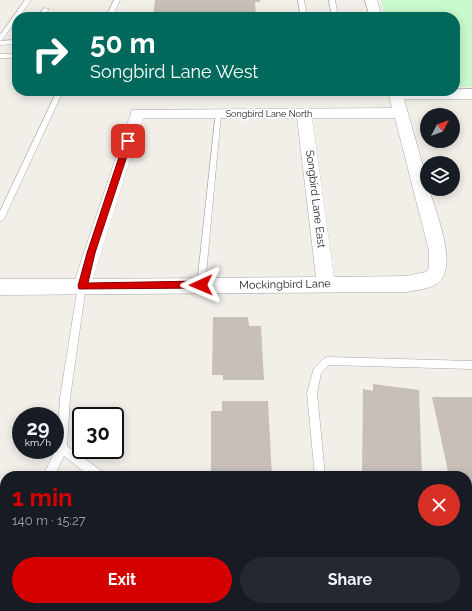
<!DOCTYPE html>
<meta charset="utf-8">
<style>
body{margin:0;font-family:Raleway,sans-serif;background:#242831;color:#f1f3f6;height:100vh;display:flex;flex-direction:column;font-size:15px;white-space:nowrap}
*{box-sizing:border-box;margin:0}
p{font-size:13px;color:#9ea1a6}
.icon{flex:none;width:22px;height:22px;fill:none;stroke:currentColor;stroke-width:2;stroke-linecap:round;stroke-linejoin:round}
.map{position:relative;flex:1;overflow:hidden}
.sheet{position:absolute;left:0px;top:471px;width:472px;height:140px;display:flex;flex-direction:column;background:#171b24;border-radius:16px 16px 0 0;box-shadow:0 2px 10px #0003}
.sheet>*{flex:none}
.top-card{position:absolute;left:12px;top:12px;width:448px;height:84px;border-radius:16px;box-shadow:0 2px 10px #0003;background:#00695c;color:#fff;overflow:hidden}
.needle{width:26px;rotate:48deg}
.tools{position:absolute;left:420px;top:108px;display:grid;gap:8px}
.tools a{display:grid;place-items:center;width:40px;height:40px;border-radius:50%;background:#171b24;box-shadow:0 2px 10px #0003;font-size:20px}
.speed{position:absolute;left:12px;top:407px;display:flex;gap:8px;font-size:20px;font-weight:700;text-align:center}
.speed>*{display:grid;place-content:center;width:52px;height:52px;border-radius:50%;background:#171b24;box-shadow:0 2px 10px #0003;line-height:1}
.speed small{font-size:10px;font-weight:400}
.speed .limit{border:2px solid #111;border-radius:6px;background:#fff;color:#111}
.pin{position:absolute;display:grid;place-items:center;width:34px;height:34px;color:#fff;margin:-17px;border-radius:8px;box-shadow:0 2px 6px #0006}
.me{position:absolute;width:44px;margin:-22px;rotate:269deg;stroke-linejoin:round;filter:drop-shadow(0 0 3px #0008)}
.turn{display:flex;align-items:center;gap:14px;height:84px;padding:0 12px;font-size:18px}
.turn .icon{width:52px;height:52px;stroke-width:2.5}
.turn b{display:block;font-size:28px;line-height:34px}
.round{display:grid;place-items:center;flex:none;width:42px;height:42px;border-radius:21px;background:#242831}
.overview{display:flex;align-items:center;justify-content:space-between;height:68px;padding:0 12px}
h1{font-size:24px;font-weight:700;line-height:30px;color:#d40000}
.action{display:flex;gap:8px;margin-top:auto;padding:8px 12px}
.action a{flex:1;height:46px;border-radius:24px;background:#d40000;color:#fff;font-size:16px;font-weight:700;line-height:46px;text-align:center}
.action a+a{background:#242831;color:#f1f3f6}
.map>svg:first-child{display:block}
</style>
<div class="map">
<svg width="472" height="611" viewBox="0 0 472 611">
<rect width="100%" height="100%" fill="#f2efe9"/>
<path fill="#c8facc" d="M381 0H472V87H455V17H385Z"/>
<path fill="#c7bfb8" d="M155 0H260V2H255L256 17H153Z
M213 317H248L249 326H261L264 380H223V375H212Z
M373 384 419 390 422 476H362L363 389 373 391Z
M432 397H472V531H467V476H449Z
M222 401H268L272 476H211V411H222Z
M244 606H260L263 610 268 606H279L282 611H238Z
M376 606H449L453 611H380Z"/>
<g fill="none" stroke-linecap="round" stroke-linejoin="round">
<defs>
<path id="service" d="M25 0H31L19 17H17V19L2 40 0 41V35Z
M114 0H120L112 17H106Z
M298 0H304L307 17H301Z
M329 0H335L338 17H332Z
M44 8 49 9 43 17H37Z
M17 40V44L0 45V41Z
M0 54H17V58H0Z
M57 91H63L4 219 0 222V211Z
M216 112H220L221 114 205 285 204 288H198L197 285Z
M82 282 85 283 86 286 70 398 67 446 103 472 104 476H90L64 456 54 476H43L57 447 60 398 78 286 79 283Z
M327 357 472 361V369L329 365 321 373 317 393 325 476H315L307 393 314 368 324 358Z
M5 548V566L0 569V551Z
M85 606H97L95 611H83Z
M327 606H339L340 611H328Z"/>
<path id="minor" d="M365 0H377L382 17H370Z
M472 89V99H404L427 180V189H429C435 210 459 266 438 283 430 289 416 290 406 292L0 295V279H75L132 110 392 108 388 91ZM143 118H297L316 277 93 279ZM312 118H395L429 251V268L426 272 406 276 334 277Z"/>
</defs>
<use href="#service" stroke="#a9a9a9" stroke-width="1"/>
<use href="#minor" stroke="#a9a9a9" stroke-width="1"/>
<use href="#service" fill="#fff" fill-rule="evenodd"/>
<use href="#minor" fill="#fff" fill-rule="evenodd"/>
</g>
<path fill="#d40000" stroke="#8a0000" d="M125 139H131L132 141 95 253 88 283 201 281 205 282V288L79 289 78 286 87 253Z"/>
<g text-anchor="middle" stroke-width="3.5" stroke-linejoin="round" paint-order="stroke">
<g font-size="9" fill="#222" stroke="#fff">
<text x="269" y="117">Songbird Lane North</text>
</g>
<g font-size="11" fill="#222" stroke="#fff">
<text transform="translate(316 199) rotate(83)" y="4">Songbird Lane East</text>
<text transform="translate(285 284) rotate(-1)" y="4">Mockingbird Lane</text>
</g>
</g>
</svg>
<div class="tools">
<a><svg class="needle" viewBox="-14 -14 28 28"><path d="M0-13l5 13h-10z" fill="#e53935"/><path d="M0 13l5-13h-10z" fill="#9ea1a6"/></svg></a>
<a><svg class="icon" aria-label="layers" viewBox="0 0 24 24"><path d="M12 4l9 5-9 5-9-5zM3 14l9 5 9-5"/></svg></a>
</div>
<div class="speed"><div>29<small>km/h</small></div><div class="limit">30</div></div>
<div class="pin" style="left:128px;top:141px;background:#d93025"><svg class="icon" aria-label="arrive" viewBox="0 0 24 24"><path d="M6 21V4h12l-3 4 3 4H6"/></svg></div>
<svg class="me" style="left:201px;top:285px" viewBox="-20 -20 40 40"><path d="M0-17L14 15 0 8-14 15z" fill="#d40000" stroke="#fff" stroke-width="4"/></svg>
<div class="top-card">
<div class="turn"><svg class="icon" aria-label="right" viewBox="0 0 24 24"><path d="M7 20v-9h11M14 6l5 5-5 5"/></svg><div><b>50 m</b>Songbird Lane West</div></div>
</div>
<section class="sheet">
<div class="overview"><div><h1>1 min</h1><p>140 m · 15:27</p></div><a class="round" style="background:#d93025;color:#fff"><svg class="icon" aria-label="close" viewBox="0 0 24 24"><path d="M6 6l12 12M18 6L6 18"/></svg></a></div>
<div class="action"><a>Exit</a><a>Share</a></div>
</section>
</div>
